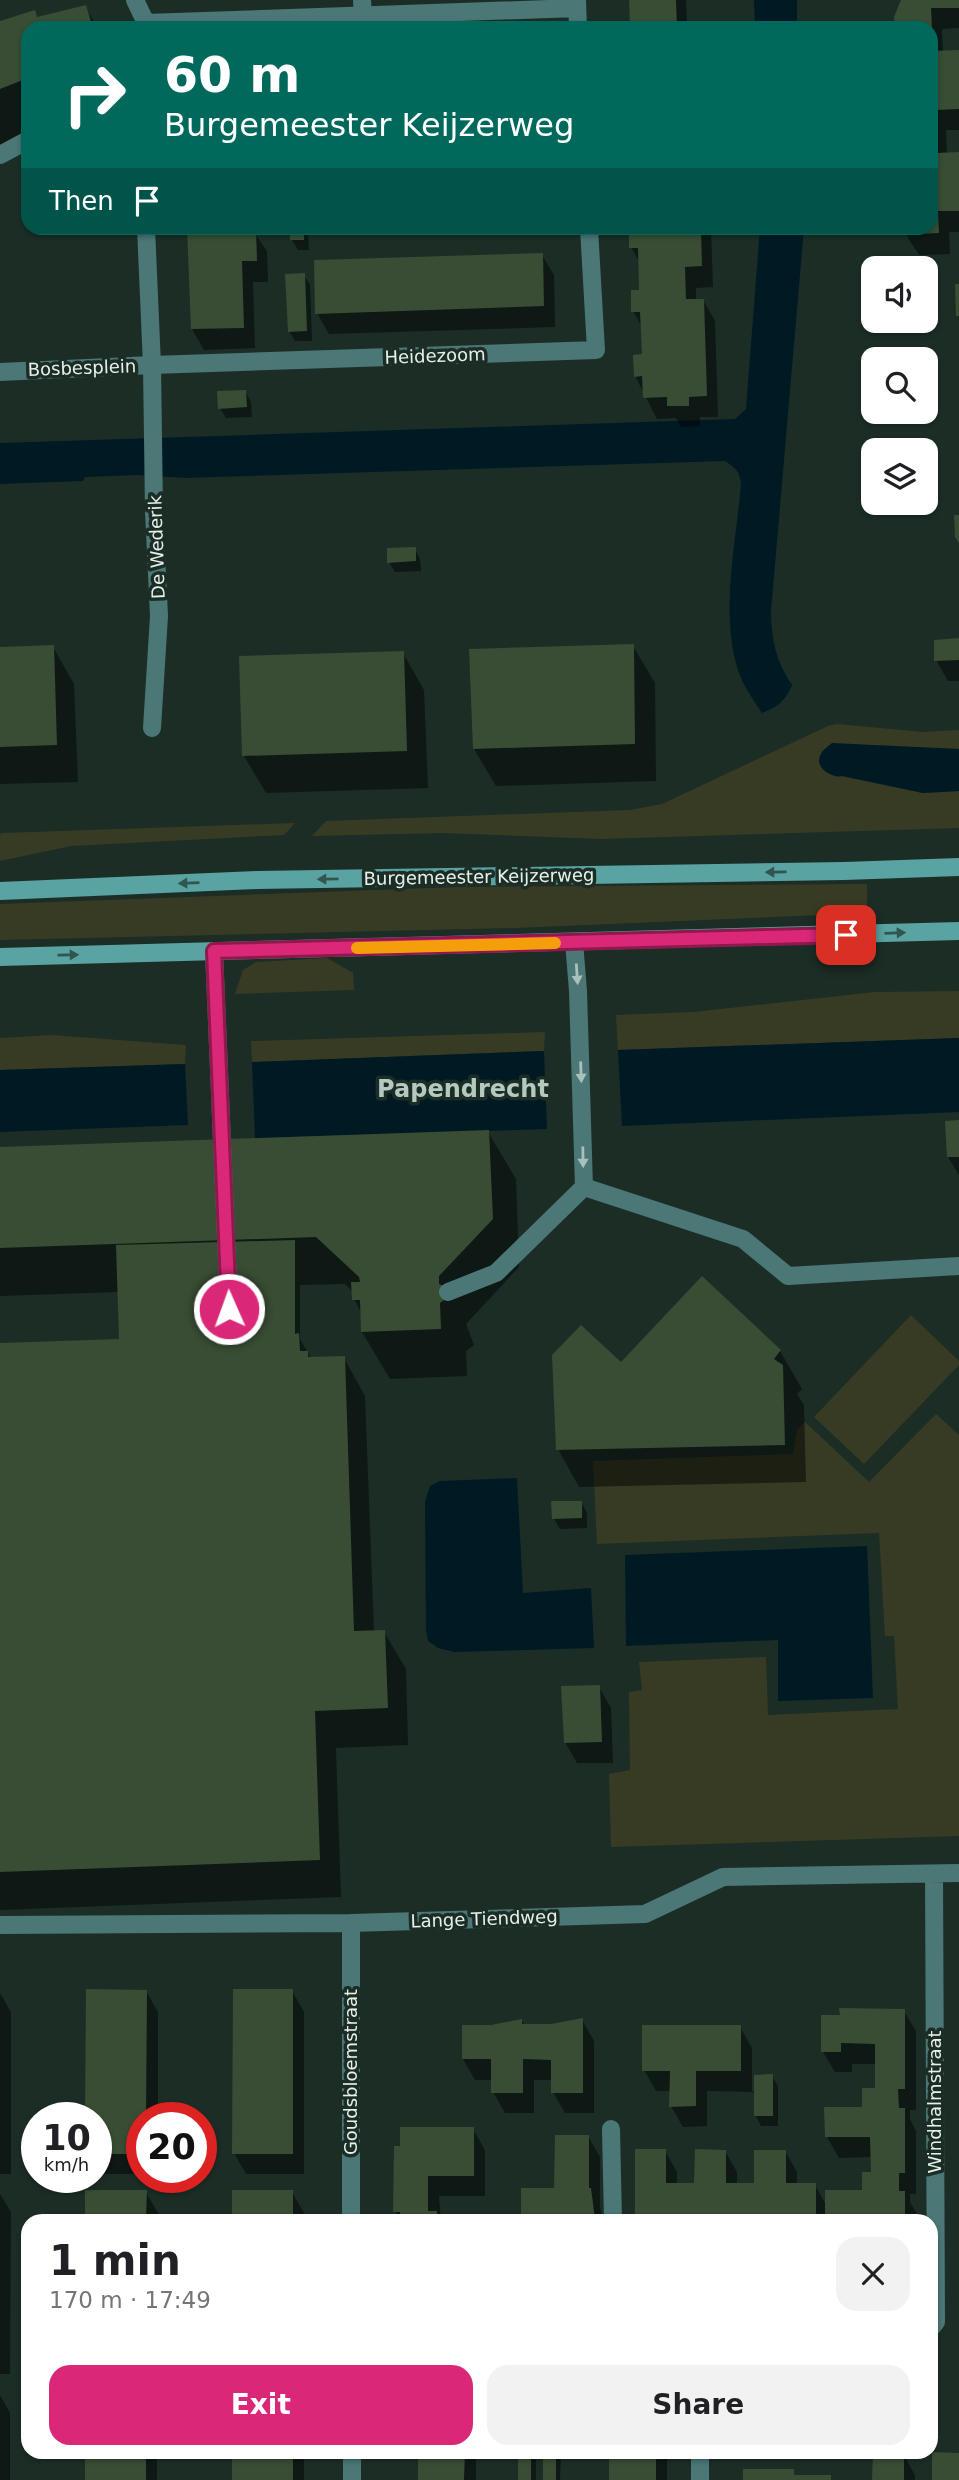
<!DOCTYPE html>
<meta charset="utf-8">
<style>
body{margin:0;font-family:"DejaVu Sans",sans-serif;background:#f2f2f2;color:#202124;height:100vh;display:flex;flex-direction:column;font-size:26px;white-space:nowrap}
*{box-sizing:border-box;margin:0}
p{font-size:23px;color:#757577}
.icon{flex:none;width:38px;height:38px;fill:none;stroke:currentColor;stroke-width:2;stroke-linecap:round;stroke-linejoin:round}
.map{position:relative;flex:1;overflow:hidden}
.sheet{position:absolute;left:21px;top:2214px;width:917px;height:245px;display:flex;flex-direction:column;background:#fff;border-radius:21px;box-shadow:0 2px 5px #0004}
.sheet>*{flex:none}
.hud{position:absolute;left:21px;top:21px;width:917px;height:214px;border-radius:21px;box-shadow:0 2px 5px #0004;background:#00695c;color:#fff;overflow:hidden}
.tools{position:absolute;left:861px;top:256px;display:grid;gap:14px}
.tools a{display:grid;place-items:center;width:77px;height:77px;border-radius:14px;background:#fff;box-shadow:0 2px 5px #0004;font-size:35px}
.speed{position:absolute;left:21px;top:2102px;display:flex;gap:14px;font-size:35px;font-weight:700;text-align:center}
.speed>*{display:grid;place-content:center;width:91px;height:91px;border-radius:50%;background:#fff;box-shadow:0 2px 5px #0004;line-height:1}
.speed small{font-size:18px;font-weight:400}
.speed .limit{border:10px solid #d22;background:#fff;color:#111}
.pin{position:absolute;display:grid;place-items:center;width:60px;height:60px;color:#fff;margin:-30px;border-radius:14px;box-shadow:0 4px 10px #0006}
.me{position:absolute;width:77px;margin:-38px;rotate:358deg;stroke-linejoin:round;filter:drop-shadow(0 0 5px #0008)}
.turn{display:flex;align-items:center;gap:24px;height:147px;padding:0 28px;font-size:32px}
.turn .icon{width:91px;height:91px;stroke-width:2.5}
.turn b{display:block;font-size:49px;line-height:60px}
.then{display:flex;align-items:center;height:66px;padding:0 28px;background:#0003;gap:14px;font-size:26px}
.round{display:grid;place-items:center;flex:none;width:74px;height:74px;border-radius:21px;background:#f2f2f2}
.headline{display:flex;align-items:center;justify-content:space-between;height:119px;padding:0 28px}
h1{font-size:42px;font-weight:700;line-height:52px}
.button{display:flex;gap:14px;margin-top:auto;padding:14px 28px}
.button a{flex:1;height:80px;border-radius:21px;background:#db2777;color:#fff;font-size:28px;font-weight:700;line-height:80px;text-align:center}
.button a+a{background:#f2f2f2;color:#202124}
.map>svg:first-child{display:block}
</style>
<div class="map">
<svg width="959" height="2480" viewBox="0 0 959 2480">
<rect width="100%" height="100%" fill="#1c2d26"/>
<path fill="#383b24" d="M837 724 923 732 959 730V749L832 744 821 752 836 777 842 776 923 793 959 791V828L602 839 443 833 312 836 326 821 630 810 662 804 828 726Z
M295 823 284 835 71 846 0 861V834L3 833Z
M867 884V913L514 928 0 940V904L456 887Z
M327 958 353 973 354 990 235 994 243 970 256 962Z
M959 991V1038L618 1050 616 1015 693 1012 875 992Z
M545 1032 544 1051 252 1062 251 1041Z
M51 1035 186 1045 185 1064 0 1070V1038Z
M911 1315 959 1361V1365L864 1464 814 1417Z
M936 1414 959 1435V1836L611 1847 609 1774 630 1770 629 1692 642 1690 639 1662 766 1657 768 1715 898 1709 894 1636H885L879 1533 597 1544 593 1461 793 1454 797 1429 805 1422 869 1482Z"/>
<path fill="#001a23" d="M754 0H797V28H755Z
M760 228H804L771 611C771 638 776 662 792 685 785 701 778 707 762 713 753 699 743 686 738 670 720 615 736 541 741 485 740 472 736 468 725 461L185 478 137 475 85 477 83 481 0 484V443L735 419 746 409Z
M832 743 959 749V791L923 793 842 776C829 778 811 765 823 751 825 748 829 746 832 743Z
M959 1038V1112L622 1126 618 1050Z
M544 1051 547 1129 255 1138 252 1062Z
M185 1064 188 1125 0 1132V1070Z
M517 1478 523 1593 591 1588 594 1648 454 1652 438 1648 428 1641 426 1630 425 1501 430 1486 440 1481Z
M867 1546 873 1698 778 1701V1640L626 1646 625 1555Z"/>
<path fill="#0007" d="M628 0H686L687 28H632L631 5Z
M903 0H959V28L942 29 943 53 959 52V130H946L947 154H959V232H949L950 254 919 255 903 230V228H931V28H896Z
M85 7 98 28H28V137L0 152V23L38 19Z
M189 228H251L267 251 268 282H253L255 348 204 350 192 329Z
M292 228H308L309 250H298L292 240Z
M630 228H711L713 287 696 288V300H703L715 321 718 417H700V426L681 427 676 418 657 419 635 376 643 356 642 327 633 311 641 291 640 263 631 247Z
M542 255 554 275 555 327 329 334 317 313Z
M304 275 310 285 312 341H295L289 331Z
M245 391 251 402 252 417 226 418 220 408Z
M415 549 420 559 421 571 395 572 389 562Z
M959 640V681H948L936 660Z
M633 646 655 683 656 781 496 786 474 749Z
M53 647 74 684 78 782 0 784V648Z
M403 653 424 690 428 788 266 793 244 756 241 658Z
M959 1122V1175L948 1157Z
M488 1132 516 1179 519 1267 466 1324 474 1345 466 1351 467 1376 390 1379 362 1332V1314L354 1299 353 1292 345 1284 300 1285V1339L311 1358H344L365 1396 374 1632H384L406 1669 408 1745 336 1748 341 1897 0 1910V1345L122 1341 119 1292 0 1296V1149Z
M780 1351 802 1389 797 1394 804 1405 806 1482 579 1487 558 1449 621 1364Z
M581 1502 587 1513V1528L560 1529 554 1519Z
M599 1687 611 1708 613 1763H577L565 1742Z
M146 1991 158 2012V2118H142V2174H100L96 2168V2118Z
M292 1991 304 2012V2174H246L234 2153Z
M0 1993 11 2012V2174H0Z
M904 2011 916 2031V2110H910V2119L916 2131V2194H910V2202L917 2214 916 2221H636L665 2151 677 2172V2184H696L725 2151 737 2172V2184H756L785 2151 797 2172V2185H815L826 2205 864 2192 872 2174V2157L839 2158 827 2137 863 2109 877 2090V2064H852V2072H835L823 2052Z
M582 2020 594 2041V2113H565L553 2092V2080H534V2113H505L493 2092V2080H475L463 2059 492 2026 522 2021 525 2026H551Z
M740 2027 752 2048V2091H756L772 2076 778 2086V2126H761L756 2116V2092L707 2091V2126L683 2127 671 2106V2091H656L644 2070Z
M473 2129 485 2150V2196H439L441 2221H401L395 2211V2148Z
M588 2136 600 2157V2207L603 2221H523L556 2190Z
M146 2192 158 2213V2221H87Z
M292 2192 304 2213V2221H234Z
M0 2194 11 2212 10 2374H0Z
M0 2395 10 2413V2480H0Z
M87 2452H157V2480H87Z
M234 2452H304V2480H234Z
M419 2452H476V2480H419Z
M520 2452H536V2480H520Z
M545 2452H561L560 2480H544Z
M611 2452H667V2480H611Z
M903 2454 915 2475V2480H874Z"/>
<path fill="#384d34" d="M629 0H676L677 28H630Z
M901 0H959V8H931L932 28H895L894 17Z
M86 5 93 28H28V78L0 89V21L35 10 37 17Z
M959 50V109L935 110 936 153 959 152V211H938L939 233 905 235 901 228H931V51Z
M187 228 256 229 257 261H242L244 328 191 329Z
M290 228H304V240H290Z
M629 228H701L702 266 685 267 686 299H704L707 396 689 397V406H667V397L643 398 642 376 634 377 633 355 642 354 640 312H631V290H639L638 248H629Z
M543 253 544 306 315 314 314 260Z
M305 273 307 331 288 332 285 274Z
M955 284H959V316H956Z
M246 390 247 407 218 409 217 391Z
M954 515H959V543L955 537Z
M416 547V561L387 563V548Z
M959 638V660L934 661V640Z
M634 644 635 744 473 749 469 649Z
M54 645 57 745 0 747V647Z
M404 651 407 751 242 756 239 656Z
M959 1120V1157H947L945 1121Z
M489 1130 493 1219 439 1276V1284L444 1286 448 1297 440 1303 441 1329 361 1332 360 1300H352L351 1282H360L359 1277 316 1237 0 1248V1147Z
M295 1240V1334L299 1333 300 1351H308V1357L345 1356 354 1631 385 1630 388 1708 315 1711 320 1860 0 1872V1343L119 1339 116 1245Z
M702 1276 781 1350 774 1359 783 1365 785 1445 556 1450 552 1355 581 1325 621 1362Z
M551 1501H582V1518L552 1519Z
M600 1685 602 1742 564 1743 561 1686Z
M86 1989 147 1990 146 2118H142V2154H96V2118H85Z
M233 1989H293V2154H232Z
M839 2008 905 2009V2089H898L899 2108H905V2173H899V2191H905V2221H825V2190H862V2172H871L870 2137H825L824 2107H862V2088H875V2044L841 2043V2052H821V2015H840Z
M583 2018V2093H551V2060L523 2059V2093H491V2059H462V2025H491L522 2019V2024H551Z
M642 2025H741V2071H696V2106L669 2107 670 2071H642Z
M773 2074V2116H754V2075Z
M400 2127H474V2176H428V2211H437V2221H400V2212H393L394 2146H400Z
M555 2135H589V2188H591L595 2219 521 2220V2188H554Z
M635 2149H666V2183H694L695 2149 726 2150V2183H754V2150H786V2183H816V2218L755 2221V2217H726V2220L716 2221H695V2217H666L652 2221H635Z
M85 2190H147L146 2221H85Z
M232 2190H293V2221H232Z
M85 2452H146V2480H85Z
M232 2452H293V2480H232Z
M418 2452H465L464 2480H418Z
M518 2452H531V2480H518Z
M543 2452H556V2480H543Z
M609 2452H656V2480H609Z
M873 2452 904 2453V2480H872Z
M932 2452 959 2453V2480H932Z
M743 2469H794V2475H831V2480H743Z"/>
<g fill="none" stroke-linecap="round" stroke-linejoin="round">
<path stroke="#4b7776" stroke-width="18" d="M362 0 363 17
M214 951 229 1309
M584 1187 743 1239 788 1276 959 1266
M448 1292 496 1273 584 1187 578 991 574 942"/>
<path stroke="#4b7776" stroke-width="18" d="M135 0 146 23 145 28
M577 0 578 28
M146 23 577 8
M0 155 28 140
M0 372 152 365 146 228
M152 728 159 616 154 511 152 365 596 350 589 228
M0 1925 351 1923 645 1914 723 1877 959 1873
M611 2129 613 2221
M351 2221V1923
M931 2328 936 2322 934 1874
M700 2452V2480
M352 2480V2452"/>
<path stroke="#59a3a2" stroke-width="18" d="M0 891 257 880 844 871 959 867
M0 957 959 931"/>
</g>
<defs><path id="oneway-solid" d="M-6-.8H1V-3.2L6.5 0L1 3.2V.8H-6Z" transform="scale(1.75)"/></defs>
<g fill="#315651">
<use href="#oneway-solid" transform="translate(776 872) rotate(179)"/>
<use href="#oneway-solid" transform="translate(328 879) rotate(179)"/>
<use href="#oneway-solid" transform="translate(189 883) rotate(178)"/>
<use href="#oneway-solid" transform="translate(895 933) rotate(-2)"/>
<use href="#oneway-solid" transform="translate(68 955) rotate(-1)"/>
</g>
<g fill="#a9c0bd">
<use href="#oneway-solid" transform="translate(577 974) rotate(86)"/>
<use href="#oneway-solid" transform="translate(581 1072) rotate(88)"/>
<use href="#oneway-solid" transform="translate(583 1157) rotate(89)"/>
</g>
<g fill="none" stroke-linecap="round" stroke-linejoin="round">
<defs>
<path id="route" d="M229 1309 214 951 846 935"/>
</defs>
<use href="#route" stroke="#8e194d" stroke-width="18"/>
<use href="#route" stroke="#db2777" stroke-width="12"/>
<path stroke="#f59e0b" stroke-width="12" d="M357 948 555 943"/>
</g>
<g text-anchor="middle" stroke-width="7" stroke-linejoin="round" paint-order="stroke">
<g font-size="18" fill="#e7f1ec" stroke="#1c2d26">
<text transform="translate(435 356) rotate(-2)" y="6">Heidezoom</text>
<text transform="translate(82 368) rotate(-2)" y="6">Bosbesplein</text>
<text transform="translate(157 547) rotate(-92)" y="6">De Wederik</text>
<text transform="translate(479 877) rotate(-1)" y="6">Burgemeester Keijzerweg</text>
<text transform="translate(484 1919) rotate(-2)" y="6">Lange Tiendweg</text>
<text transform="translate(351 2072) rotate(-90)" y="6">Goudsbloemstraat</text>
<text transform="translate(935 2102) rotate(-90)" y="6">Windhalmstraat</text>
</g>
<g font-size="24" font-weight="bold" fill="#b5c9c0" stroke="#1c2d26">
<text x="463" y="1097">Papendrecht</text>
</g>
</g>
</svg>
<div class="tools">
<a><svg class="icon" aria-label="sound" viewBox="0 0 24 24"><path d="M4 9h4l5-4v14l-5-4H4zM17 9q2 3 0 6"/></svg></a>
<a><svg class="icon" aria-label="search" viewBox="0 0 24 24"><circle cx="10" cy="10" r="6"/><path d="M15 15l6 6"/></svg></a>
<a><svg class="icon" aria-label="layers" viewBox="0 0 24 24"><path d="M12 4l9 5-9 5-9-5zM3 14l9 5 9-5"/></svg></a>
</div>
<div class="speed"><div>10<small>km/h</small></div><div class="limit">20</div></div>
<div class="pin" style="left:846px;top:935px;background:#d93025"><svg class="icon" aria-label="arrive" viewBox="0 0 24 24"><path d="M6 21V4h12l-3 4 3 4H6"/></svg></div>
<svg class="me" style="left:229px;top:1309px" viewBox="-20 -20 40 40"><circle r="17" fill="#db2777" stroke="#fff" stroke-width="3"/><path d="M0-11L8 9 0 5-8 9z" fill="#fff"/></svg>
<div class="hud">
<div class="turn"><svg class="icon" aria-label="right" viewBox="0 0 24 24"><path d="M7 20v-9h11M14 6l5 5-5 5"/></svg><div><b>60 m</b>Burgemeester Keijzerweg</div></div>
<div class="then">Then<svg class="icon" aria-label="arrive" viewBox="0 0 24 24"><path d="M6 21V4h12l-3 4 3 4H6"/></svg></div>
</div>
<section class="sheet">
<div class="headline"><div><h1>1 min</h1><p>170 m · 17:49</p></div><a class="round"><svg class="icon" aria-label="close" viewBox="0 0 24 24"><path d="M6 6l12 12M18 6L6 18"/></svg></a></div>
<div class="button"><a>Exit</a><a>Share</a></div>
</section>
</div>
